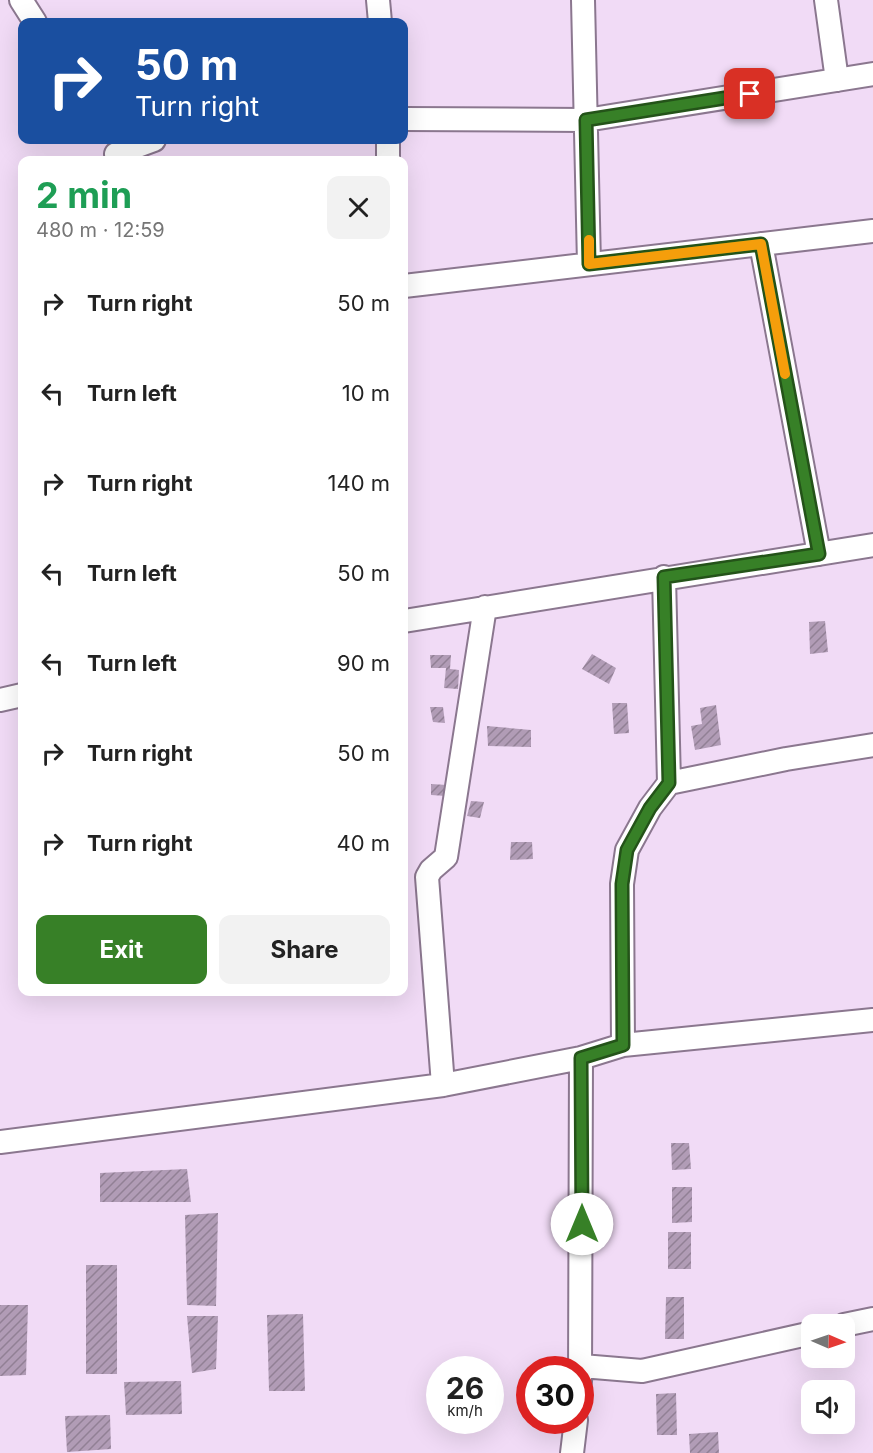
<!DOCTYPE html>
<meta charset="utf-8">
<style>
body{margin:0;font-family:Inter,sans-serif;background:#f2f2f2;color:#222;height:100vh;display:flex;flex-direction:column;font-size:22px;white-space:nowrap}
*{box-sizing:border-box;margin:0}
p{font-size:20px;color:#767676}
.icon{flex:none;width:33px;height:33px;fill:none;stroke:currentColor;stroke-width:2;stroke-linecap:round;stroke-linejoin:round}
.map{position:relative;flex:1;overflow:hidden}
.drawer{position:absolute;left:18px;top:156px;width:390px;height:840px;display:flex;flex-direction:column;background:#fff;border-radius:12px;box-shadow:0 6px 24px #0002}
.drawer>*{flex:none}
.guide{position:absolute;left:18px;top:18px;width:390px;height:126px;border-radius:12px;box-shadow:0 6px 24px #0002;background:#1a4fa0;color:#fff;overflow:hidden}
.needle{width:39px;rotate:92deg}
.controls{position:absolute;left:801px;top:1314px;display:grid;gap:12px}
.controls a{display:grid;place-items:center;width:54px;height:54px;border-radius:12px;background:#fff;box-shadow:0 6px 24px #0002;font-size:30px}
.speed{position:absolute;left:426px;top:1356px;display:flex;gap:12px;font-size:30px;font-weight:700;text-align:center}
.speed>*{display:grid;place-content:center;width:78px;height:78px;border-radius:50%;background:#fff;box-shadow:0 6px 24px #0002;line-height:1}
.speed small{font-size:15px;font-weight:400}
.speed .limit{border:9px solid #d22;background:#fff;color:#111}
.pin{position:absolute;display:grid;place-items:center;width:51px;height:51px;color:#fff;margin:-26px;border-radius:12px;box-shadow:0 3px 9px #0006}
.me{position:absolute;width:66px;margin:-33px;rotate:0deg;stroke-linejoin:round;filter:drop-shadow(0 0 4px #0008)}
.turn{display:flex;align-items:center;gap:21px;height:126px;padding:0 18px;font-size:27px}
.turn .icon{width:78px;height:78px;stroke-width:2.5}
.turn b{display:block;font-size:42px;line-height:51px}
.round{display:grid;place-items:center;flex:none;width:63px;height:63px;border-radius:12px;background:#f2f2f2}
.summary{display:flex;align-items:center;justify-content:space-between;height:102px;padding:0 18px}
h1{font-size:36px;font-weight:700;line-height:45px;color:#1e9e55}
.primary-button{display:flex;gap:12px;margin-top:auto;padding:12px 18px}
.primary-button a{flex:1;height:69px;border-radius:12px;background:#378027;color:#fff;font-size:24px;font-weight:700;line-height:69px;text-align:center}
.primary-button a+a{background:#f2f2f2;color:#222}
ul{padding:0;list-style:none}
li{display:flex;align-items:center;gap:18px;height:90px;padding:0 18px}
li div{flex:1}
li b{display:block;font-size:22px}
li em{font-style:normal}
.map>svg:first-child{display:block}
</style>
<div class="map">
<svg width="873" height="1453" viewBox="0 0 873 1453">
<defs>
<pattern id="building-hatch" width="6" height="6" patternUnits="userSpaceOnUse" patternTransform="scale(1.5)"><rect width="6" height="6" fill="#b19cb6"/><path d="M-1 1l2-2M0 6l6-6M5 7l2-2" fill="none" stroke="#918095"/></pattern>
</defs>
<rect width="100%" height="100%" fill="#f1dbf6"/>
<path fill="url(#building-hatch)" d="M825 621 828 652 810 654 809 622Z
M592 654 616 668 609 684 582 669Z
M430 655H451L450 669 459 670 458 689 444 688 446 668H431Z
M612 703H627L629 733 614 734Z
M716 705 721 745 695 750 691 726 702 724 700 708Z
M430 707H443L445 723 433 722Z
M487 726 531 730V747L488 746Z
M431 784 447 785 446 796 431 795Z
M471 801 484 802 480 818 467 816Z
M511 842H532L533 859 510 860Z
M671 1143H689L691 1169 672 1170Z
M187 1169 191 1202H100V1173Z
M672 1187H692V1222L672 1223Z
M218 1213 216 1306 187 1305 185 1215Z
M668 1232H691V1269H668Z
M86 1265H117V1374H86Z
M666 1297H684V1339H665Z
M0 1305H28L26 1375 0 1376Z
M303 1314 305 1391H269L267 1315Z
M187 1316H218L216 1369 192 1373Z
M181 1381 182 1414 126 1415 124 1382Z
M676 1393 677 1435H657L656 1394Z
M110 1415 111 1449 67 1452 65 1416Z
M718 1432 719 1453H690L689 1434Z"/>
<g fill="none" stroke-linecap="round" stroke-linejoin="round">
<defs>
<path id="minor" d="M21 0 35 22
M378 0 380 22
M583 0 589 264
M826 0 837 80
M404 119 586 120 873 74
M388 140V160
M116 154 154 140
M761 244 819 554
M404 286 873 231
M404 621 873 545
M0 700 22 695
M669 783 786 759 873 745
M623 1045 622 884 627 850 650 808 669 783 664 577
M443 1085 427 877 431 870 446 857 485 607
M0 1142 443 1085 581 1058 623 1045 873 1020
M844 1325 873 1319
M582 1366 642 1371 812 1333
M580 1382 581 1058
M572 1453 576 1420"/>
</defs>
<use href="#minor" stroke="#8b778f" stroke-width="26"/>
<use href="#minor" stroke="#fff" stroke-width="22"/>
</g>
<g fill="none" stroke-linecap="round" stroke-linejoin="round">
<defs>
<path id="route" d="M582 1224 581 1058 623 1045 622 884 627 850 650 808 669 783 664 577 819 554 761 244 589 264 586 120 750 94"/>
</defs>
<use href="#route" stroke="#245319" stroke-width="15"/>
<use href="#route" stroke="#378027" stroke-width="10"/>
<path stroke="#f59e0b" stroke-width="10" d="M589 240V264L761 244 785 374"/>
</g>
</svg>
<div class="controls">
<a><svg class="needle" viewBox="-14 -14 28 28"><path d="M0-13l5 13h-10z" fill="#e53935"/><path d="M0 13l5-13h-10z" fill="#767676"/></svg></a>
<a><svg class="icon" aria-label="sound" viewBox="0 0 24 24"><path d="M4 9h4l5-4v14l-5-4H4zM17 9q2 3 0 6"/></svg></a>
</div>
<div class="speed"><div>26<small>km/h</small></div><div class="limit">30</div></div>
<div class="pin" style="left:750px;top:94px;background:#d93025"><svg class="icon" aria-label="arrive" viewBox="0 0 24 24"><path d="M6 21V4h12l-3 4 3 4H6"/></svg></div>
<svg class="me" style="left:582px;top:1224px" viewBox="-20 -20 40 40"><circle r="19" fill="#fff"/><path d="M0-13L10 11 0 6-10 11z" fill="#378027"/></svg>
<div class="guide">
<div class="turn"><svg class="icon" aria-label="right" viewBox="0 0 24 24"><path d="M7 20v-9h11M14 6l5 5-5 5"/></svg><div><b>50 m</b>Turn right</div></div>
</div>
<section class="drawer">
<div class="summary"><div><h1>2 min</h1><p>480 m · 12:59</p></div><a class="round"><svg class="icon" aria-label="close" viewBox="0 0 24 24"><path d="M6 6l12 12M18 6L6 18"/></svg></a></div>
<ul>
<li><svg class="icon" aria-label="right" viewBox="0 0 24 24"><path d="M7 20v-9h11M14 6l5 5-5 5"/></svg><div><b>Turn right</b></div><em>50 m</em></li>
<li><svg class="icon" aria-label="left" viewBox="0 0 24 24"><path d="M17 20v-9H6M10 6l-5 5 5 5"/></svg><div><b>Turn left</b></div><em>10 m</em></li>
<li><svg class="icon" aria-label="right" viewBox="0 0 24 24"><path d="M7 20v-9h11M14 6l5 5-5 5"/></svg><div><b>Turn right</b></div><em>140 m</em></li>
<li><svg class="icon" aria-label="left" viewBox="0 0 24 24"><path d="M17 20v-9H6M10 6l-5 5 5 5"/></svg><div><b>Turn left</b></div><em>50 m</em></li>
<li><svg class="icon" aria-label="left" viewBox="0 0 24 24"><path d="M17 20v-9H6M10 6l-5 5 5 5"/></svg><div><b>Turn left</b></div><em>90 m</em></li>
<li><svg class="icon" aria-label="right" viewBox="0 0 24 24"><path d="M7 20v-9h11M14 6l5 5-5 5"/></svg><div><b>Turn right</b></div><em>50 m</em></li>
<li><svg class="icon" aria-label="right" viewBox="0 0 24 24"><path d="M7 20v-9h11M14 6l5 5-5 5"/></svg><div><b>Turn right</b></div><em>40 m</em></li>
</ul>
<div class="primary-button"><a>Exit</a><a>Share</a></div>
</section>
</div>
